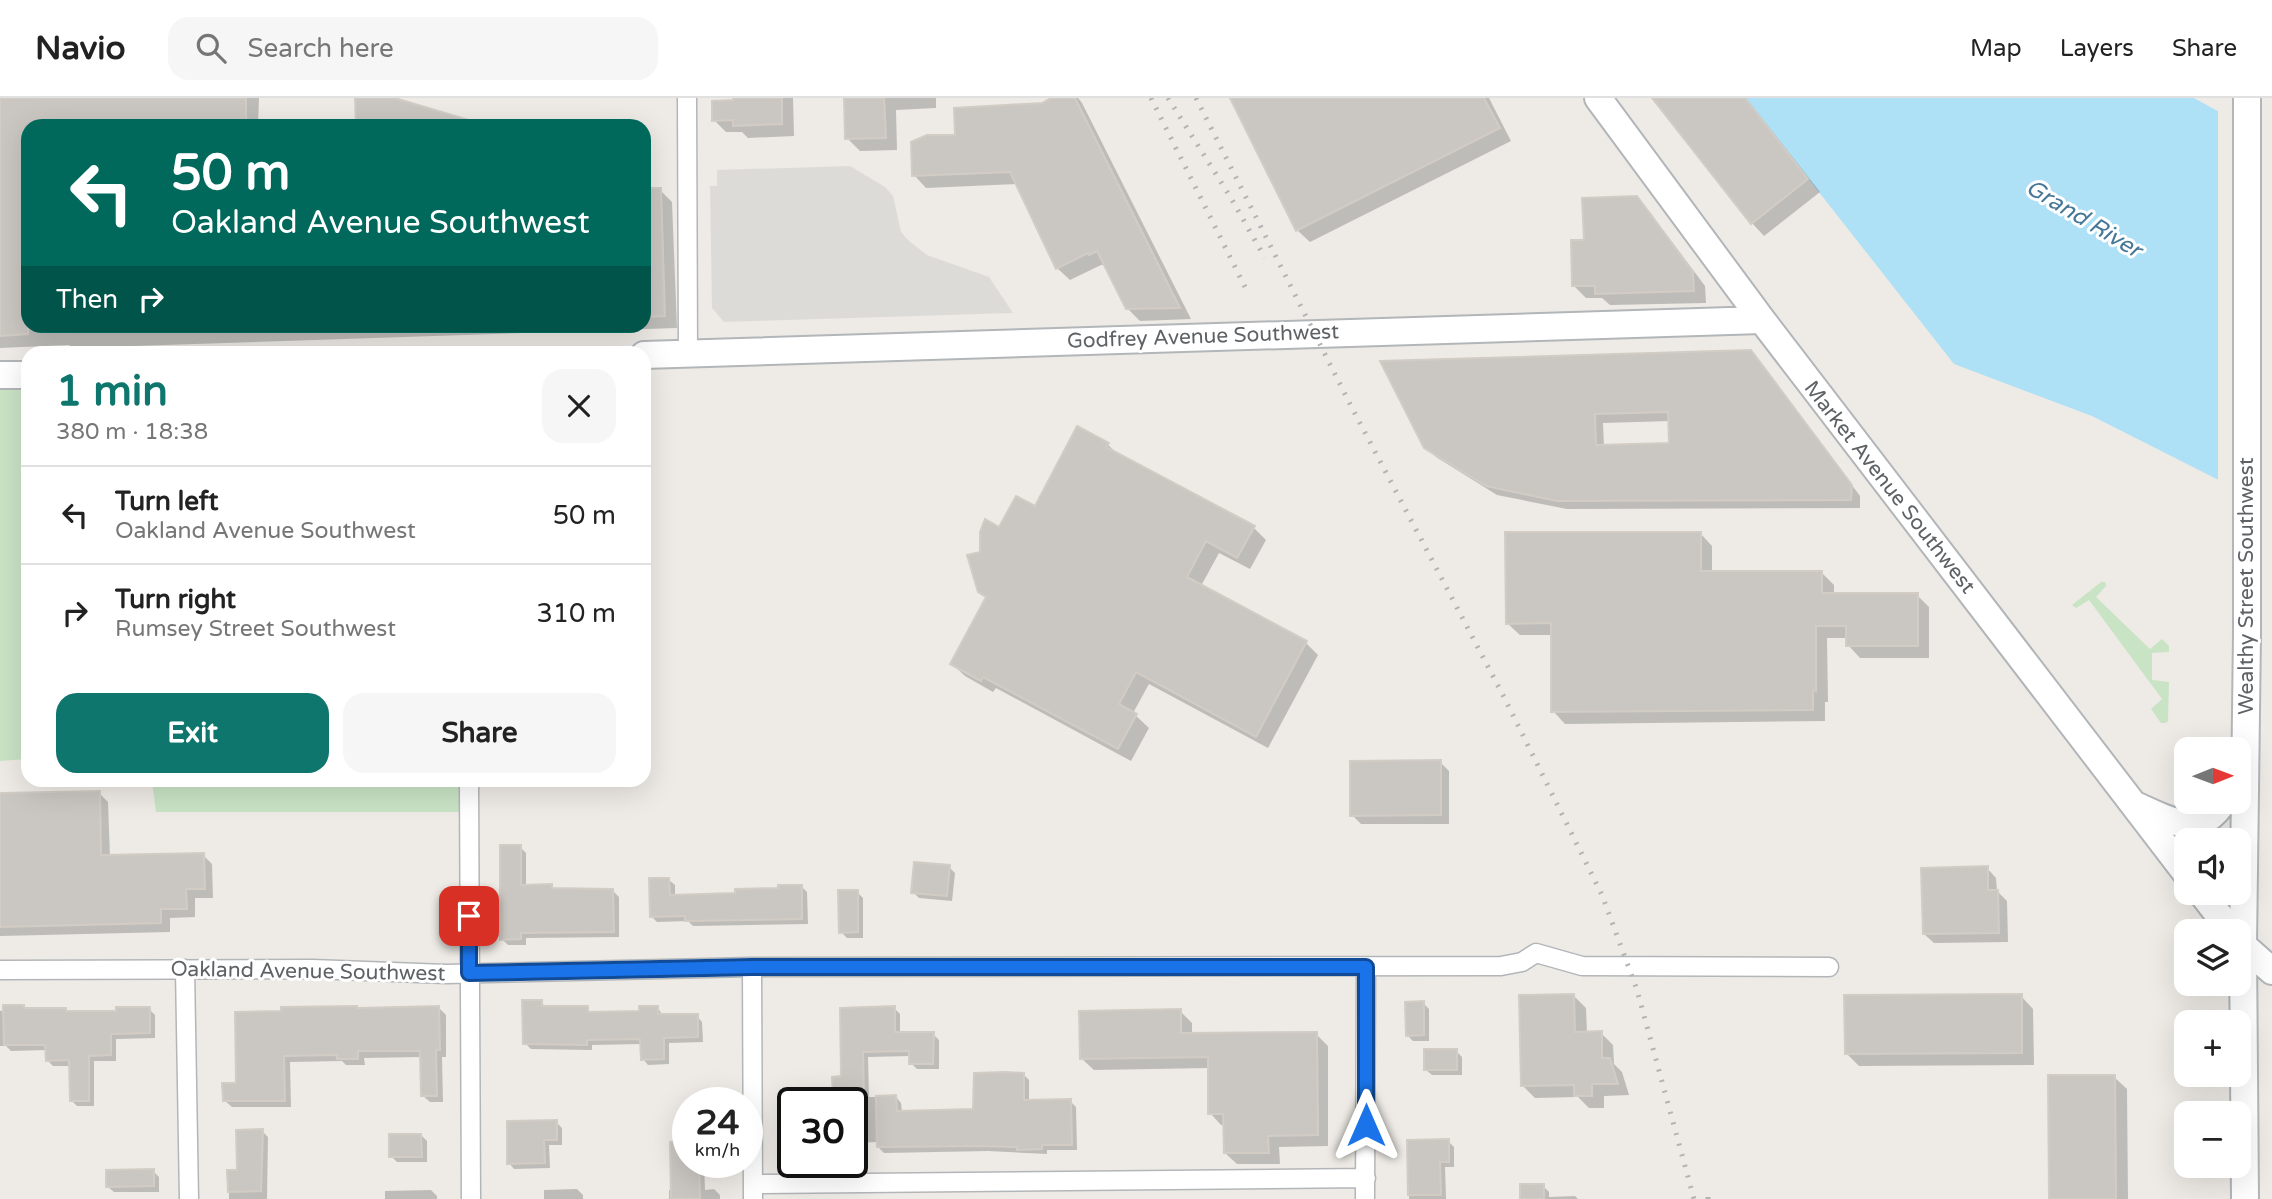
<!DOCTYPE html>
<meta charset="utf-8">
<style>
body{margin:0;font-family:"Varela Round",sans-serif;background:#f6f6f6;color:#222;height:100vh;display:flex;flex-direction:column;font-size:26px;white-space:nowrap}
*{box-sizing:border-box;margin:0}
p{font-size:23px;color:#767676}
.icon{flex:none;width:38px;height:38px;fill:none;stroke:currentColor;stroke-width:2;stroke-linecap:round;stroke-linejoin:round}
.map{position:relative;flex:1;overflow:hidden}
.drawer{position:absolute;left:21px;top:248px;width:630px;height:441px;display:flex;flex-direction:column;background:#fff;border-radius:21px;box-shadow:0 7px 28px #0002}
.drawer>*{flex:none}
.top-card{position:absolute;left:21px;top:21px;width:630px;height:214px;border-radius:21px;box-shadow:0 7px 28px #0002;background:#00695c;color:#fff;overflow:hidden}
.needle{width:46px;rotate:89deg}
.tools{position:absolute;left:2174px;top:639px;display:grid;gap:14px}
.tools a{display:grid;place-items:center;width:77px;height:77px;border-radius:14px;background:#fff;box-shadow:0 7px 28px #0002;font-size:35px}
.speed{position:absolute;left:672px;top:989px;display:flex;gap:14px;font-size:35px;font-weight:700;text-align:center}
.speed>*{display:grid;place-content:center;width:91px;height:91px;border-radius:50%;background:#fff;box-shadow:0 7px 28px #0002;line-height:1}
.speed small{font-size:18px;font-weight:400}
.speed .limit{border:4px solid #111;border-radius:10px;background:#fff;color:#111}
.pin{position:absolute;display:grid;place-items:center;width:60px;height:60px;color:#fff;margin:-30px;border-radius:14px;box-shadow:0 4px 10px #0006}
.me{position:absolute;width:77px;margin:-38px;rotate:0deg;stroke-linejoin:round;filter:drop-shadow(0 0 5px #0008)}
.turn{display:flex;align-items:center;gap:24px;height:147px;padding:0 35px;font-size:32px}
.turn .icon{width:91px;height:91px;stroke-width:2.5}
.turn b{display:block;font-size:49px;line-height:60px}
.then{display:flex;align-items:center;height:66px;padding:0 35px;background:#0003;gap:14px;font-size:26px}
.round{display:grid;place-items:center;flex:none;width:74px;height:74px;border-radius:21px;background:#f6f6f6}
.overview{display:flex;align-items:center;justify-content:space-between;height:119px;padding:0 35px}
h1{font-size:42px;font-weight:700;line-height:52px;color:#0f766e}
.cta{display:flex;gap:14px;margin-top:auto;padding:14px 35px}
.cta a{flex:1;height:80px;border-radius:21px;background:#0f766e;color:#fff;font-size:28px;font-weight:700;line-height:80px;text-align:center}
.cta a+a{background:#f6f6f6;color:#222}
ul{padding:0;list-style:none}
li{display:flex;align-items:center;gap:21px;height:98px;padding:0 35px;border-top:2px solid #e0e0e0}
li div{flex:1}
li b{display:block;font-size:26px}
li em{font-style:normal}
header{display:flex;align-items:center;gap:42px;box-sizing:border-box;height:98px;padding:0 35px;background:#fff;border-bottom:2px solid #e0e0e0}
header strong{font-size:33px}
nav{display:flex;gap:38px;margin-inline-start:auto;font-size:24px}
.search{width:490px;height:63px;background:#f6f6f6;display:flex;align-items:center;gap:18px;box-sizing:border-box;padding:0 24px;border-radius:21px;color:#767676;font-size:26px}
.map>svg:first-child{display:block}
</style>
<header>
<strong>Navio</strong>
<div class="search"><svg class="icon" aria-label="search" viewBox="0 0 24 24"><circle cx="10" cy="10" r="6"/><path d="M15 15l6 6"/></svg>Search here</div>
<nav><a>Map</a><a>Layers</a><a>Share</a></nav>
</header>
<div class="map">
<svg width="2272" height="1101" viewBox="0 0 2272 1101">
<rect width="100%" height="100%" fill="#eeebe6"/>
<path fill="#dddbd8" d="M850 68 885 89 893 98 901 134 909 143 927 157 989 179 1013 215 724 224 712 210 710 88H717V72Z"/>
<path fill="#c9e3c5" d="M28 272V661L0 663V273Z
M2101 484H2105L2106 488 2096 499 2150 551 2162 541 2169 548V554L2152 555V582L2169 584 2168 623 2166 625H2161L2151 611 2162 601 2089 502 2076 510 2072 507Z
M152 683H469L468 714H156Z"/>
<path fill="#aee0f6" d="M1745 0H2194L2272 43V409L2092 318 1954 266Z"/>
<path fill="#eeebe6" d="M2218 9 2272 39V412L2218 386Z"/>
<path fill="#0003" fill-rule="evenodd" d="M0 0H259L258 28H28V228H644V86L645 92H660L672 104 677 230 73 250 69 247 0 250Z
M734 0H793L794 38 748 40 742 34H726L714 22 735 4Z
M846 0H936V10L896 12 897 52 860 53 847 40Z
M1054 0H1078L1082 5 1191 221 1140 223 1127 210 1106 167H1101L1070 182 1057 170 1017 86 926 90 914 77 957 38Z
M1232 0H1489L1511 43 1310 144 1297 132Z
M1654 0H1746L1820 94 1764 138 1752 125Z
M1636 100 1649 113 1705 188 1706 205 1610 207 1602 200H1586L1573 187 1585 144Z
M1760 263 1860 398V410L1567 411 1497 397 1436 359 1426 349ZM1670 323V347L1604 348 1603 325Z
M1107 346 1120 358 1253 429 1266 442 1250 471 1219 455 1201 488 1306 545 1318 557 1268 650 1149 586 1133 615 1149 630 1131 663 996 590 993 594 965 578 952 566 987 501 979 493 981 455 999 431 1035 410Z
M1700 435 1712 448V475L1821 474 1834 487V497H1917L1929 509V560H1860L1848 547V540H1827L1828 604H1825V623L1565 626 1553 613 1552 537H1520L1507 525Z
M1440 664 1449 673V726H1361L1352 717Z
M99 695 108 704 110 759 203 757 212 766 213 800H195V819L170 820V834L0 838V697Z
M520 749 526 755V789L551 788 555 792 613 793 619 799V839L526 840V847H508L502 841Z
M949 769 955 775 952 803 919 800 913 794Z
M1987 770 1996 780 1997 793 2007 803 2008 844 1934 845 1924 836Z
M669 782 675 787V798L737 797 801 788 807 794 808 826 693 828 688 823 657 824 651 818Z
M857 794 863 800V840H847L841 834Z
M1574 898 1586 910 1587 935H1601L1613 947 1614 966 1622 974 1629 997 1604 998V1010H1589L1578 999 1535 1000 1522 987Z
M2021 898 2033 911 2034 967 1859 968 1847 956Z
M541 904 547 910H587L593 916 641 915 658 910 663 918H697L702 924 703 944 669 945V966L648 967 643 961 642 946 592 947V952L531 951 525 945Z
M1423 905 1429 911V943H1413L1407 937Z
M23 908 27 912 65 911 69 915 117 914 149 911 155 917V940L116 941V963H94V1008H77L71 1002V968H53L47 962V952L11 953 6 948H0V913Z
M439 910 446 917V959H442L443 1004H430L422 997V959L364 960 365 967H346L342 963 290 964 291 1009H232L224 1002 238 987 237 916Z
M894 910 900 916V936H933L939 942V971H917L911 965V958L868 959 869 999H896L901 1005 902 1014 974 1012 1023 976 1029 982V1004L1070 1003 1076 1009 1077 1052H1047V1056L988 1053 884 1055 878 1049V1044L852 1045V1004H835L834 980H843Z
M1180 913 1192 925V937L1316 936 1328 948V1048L1279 1049 1280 1066H1237L1225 1055V1027H1221L1210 1015 1209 970 1094 972 1082 961Z
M1456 953 1462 959V977H1432L1426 972Z
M2114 979 2127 991 2128 1101H2051Z
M556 1024 562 1030V1047H549L550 1070 514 1071 509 1065Z
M262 1033 268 1039 267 1101H229V1074L238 1073Z
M421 1037 427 1043V1064H397L391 1058Z
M1448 1043 1454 1049V1069H1445L1446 1101H1409V1044Z
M688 1064H704L705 1092 714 1091 720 1097V1101H669V1092H673Z
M153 1073 159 1079V1094H114L108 1089Z
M1543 1088 1549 1094V1099L1575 1098 1578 1101H1522Z
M577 1091 583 1097V1101H544V1092Z
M431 1092 437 1098V1101H385V1093Z"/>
<path fill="#cac6c2" stroke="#d2ccc5" stroke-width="2" fill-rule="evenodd" d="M0 0H246V28H28V236L0 238Z
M355 0H395L475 24 474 28H356Z
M733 0H782V26L733 28V22L712 23V3L733 2Z
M844 0H884L886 40 845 41Z
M1051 0H1075L1180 210 1126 211 1097 153 1089 157 1088 155 1056 171 1010 74 912 78 911 44 927 37H955L954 10 1042 5Z
M1230 0H1484L1500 30 1296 133Z
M1652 0H1745L1808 81 1751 126Z
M644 90H661L665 218 644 219Z
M1637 98 1693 174 1694 193 1595 196V188H1572L1571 142H1584L1582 100Z
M1751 252 1852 387 1851 402 1557 403 1486 388 1424 350 1380 263ZM1668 314 1669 345 1596 347 1595 316Z
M1077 328 1109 345 1106 349 1255 428 1237 460 1206 443 1187 479 1307 543 1256 639 1136 574 1119 606 1137 616 1118 651 983 579 981 583 950 566 986 499 978 494 967 457 980 454V434L985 421 999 429 1016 398 1035 408Z
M1505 434H1701V473H1822V495H1918V548H1846V528H1816V593L1813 592V612L1551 614V525L1506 526Z
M1441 662V717L1350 718V663Z
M100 693 101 757 204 755 205 791H186L187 811H161V825L0 829V695Z
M500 747H521V787L552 786V790L613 791 614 834 521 835V841L500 842Z
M914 764 950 767 947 798 911 795Z
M1988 768V792H1998L1999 835 1923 836 1921 770Z
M649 780H669L670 797 735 795V791L778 790V787H802V821L685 823V818L650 819Z
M838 792H858V834L839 835Z
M1574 896 1575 934 1602 933V960H1610L1618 986H1592V998H1574V987L1521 988 1519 897Z
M2022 896V955L1845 956 1844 897Z
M522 902H542V908H588V914L639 913V908H658V916H698V939L664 940V961L641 962 640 941 587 942V947L523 946Z
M1424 903V937L1406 938 1405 904Z
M3 907H24V910H66V913H116V909H150V935L111 936V957L89 958V1003H70L69 962 46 963 45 947H4Z
M357 908V910L439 908 440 952H436L437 998H421L420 953H358V961H337V957L284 958 285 1003H223L222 985H236L235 914 281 913V909Z
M895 908V934H934L933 966H909V953L863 954 864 1000H833L832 979 841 978 840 910Z
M1181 911V935L1317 934 1318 1037 1268 1038 1269 1055H1224L1223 1016H1208V959L1080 961 1079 913Z
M1424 951H1457V972H1424Z
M1006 974 1024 975V1002L1071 1001 1072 1047H1042V1051L1017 1052V1049L981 1048 877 1049 876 998 896 997 897 1013 973 1011 974 975Z
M2048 977H2115L2116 1101H2049Z
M557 1022V1042H544L545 1065 507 1066V1023Z
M263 1031 261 1093 228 1094 227 1072H237L236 1032Z
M389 1036H421L422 1059H389Z
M1449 1041V1064H1440L1441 1097H1408L1407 1042Z
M688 1043V1064H699L700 1101H671L670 1044Z
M154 1071V1088L106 1089V1072Z
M1520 1086H1544V1101H1520Z"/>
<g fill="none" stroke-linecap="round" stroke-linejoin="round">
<defs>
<path id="street" d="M687 0 688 255
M469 682 471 1101
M752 869 753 1101
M185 871 189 1101
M0 872 312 871 446 876 752 869 1501 868 1522 864 1536 855 1582 868 1829 869
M753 1086 1366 1080
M1365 1101 1366 869"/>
<path id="secondary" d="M1598 0 1762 222 2186 775
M644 257 1762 222
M0 277H28
M2135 707C2167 721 2199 742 2223 704
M2201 794 2231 833
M2238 843 2272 873
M2245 1101 2243 849 2247 536V0"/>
</defs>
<use href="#street" stroke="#b3b6b9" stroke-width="21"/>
<use href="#secondary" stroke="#b2b6b9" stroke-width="30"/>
<use href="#street" stroke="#fff" stroke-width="18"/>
<use href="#secondary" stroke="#fff" stroke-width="26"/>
<path stroke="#b2b3b3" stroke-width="5" stroke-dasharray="2 9" stroke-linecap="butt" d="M1151 0 1248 195
M1168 0 1231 100 1265 160
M1196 0 1350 306 1505 601 1602 797 1637 892 1694 1101
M1708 1099V1101"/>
</g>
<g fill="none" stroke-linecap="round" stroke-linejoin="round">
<defs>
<path id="route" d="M469 818V875L752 869H1366V1027"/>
</defs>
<use href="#route" stroke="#114b97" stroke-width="18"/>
<use href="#route" stroke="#1a73e8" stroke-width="12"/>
</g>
<g text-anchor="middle" stroke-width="6" stroke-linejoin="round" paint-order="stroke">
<g font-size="21" fill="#5e6265" stroke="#fff">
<text transform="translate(1203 238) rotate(-2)" y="7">Godfrey Avenue Southwest</text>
<text transform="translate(1890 389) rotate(52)" y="7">Market Avenue Southwest</text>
<text transform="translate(2246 488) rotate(-90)" y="7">Wealthy Street Southwest</text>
<text transform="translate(308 873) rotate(1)" y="7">Oakland Avenue Southwest</text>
</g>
<g font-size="23" font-style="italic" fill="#457797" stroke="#fff">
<text transform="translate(2084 120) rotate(31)" y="8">Grand River</text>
</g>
</g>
</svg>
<div class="tools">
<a><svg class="needle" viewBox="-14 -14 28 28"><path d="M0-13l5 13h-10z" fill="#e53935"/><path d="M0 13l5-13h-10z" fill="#767676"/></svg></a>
<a><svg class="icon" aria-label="sound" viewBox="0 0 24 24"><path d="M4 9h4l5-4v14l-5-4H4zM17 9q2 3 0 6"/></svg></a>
<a><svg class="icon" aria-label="layers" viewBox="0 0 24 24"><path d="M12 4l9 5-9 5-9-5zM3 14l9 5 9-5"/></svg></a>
<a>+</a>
<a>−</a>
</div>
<div class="speed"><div>24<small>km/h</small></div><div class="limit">30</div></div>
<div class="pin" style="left:469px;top:818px;background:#d93025"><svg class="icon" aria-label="arrive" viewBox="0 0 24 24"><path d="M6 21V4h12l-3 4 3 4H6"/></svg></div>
<svg class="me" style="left:1366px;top:1027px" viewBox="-20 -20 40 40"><path d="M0-17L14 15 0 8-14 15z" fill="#1a73e8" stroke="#fff" stroke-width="4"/></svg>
<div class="top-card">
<div class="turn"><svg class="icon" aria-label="left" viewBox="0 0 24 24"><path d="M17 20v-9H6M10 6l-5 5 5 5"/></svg><div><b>50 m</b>Oakland Avenue Southwest</div></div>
<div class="then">Then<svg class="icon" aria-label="right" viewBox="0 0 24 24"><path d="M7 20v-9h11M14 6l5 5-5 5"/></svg></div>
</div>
<section class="drawer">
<div class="overview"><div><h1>1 min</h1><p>380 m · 18:38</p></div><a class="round"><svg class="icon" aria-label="close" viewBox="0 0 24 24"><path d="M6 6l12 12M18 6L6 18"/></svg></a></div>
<ul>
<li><svg class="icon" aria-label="left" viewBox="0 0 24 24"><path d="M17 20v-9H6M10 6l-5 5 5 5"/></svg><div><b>Turn left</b><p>Oakland Avenue Southwest</p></div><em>50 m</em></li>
<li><svg class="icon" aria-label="right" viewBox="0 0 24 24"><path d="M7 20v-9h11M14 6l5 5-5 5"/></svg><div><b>Turn right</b><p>Rumsey Street Southwest</p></div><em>310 m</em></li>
</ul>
<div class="cta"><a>Exit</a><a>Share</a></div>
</section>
</div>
